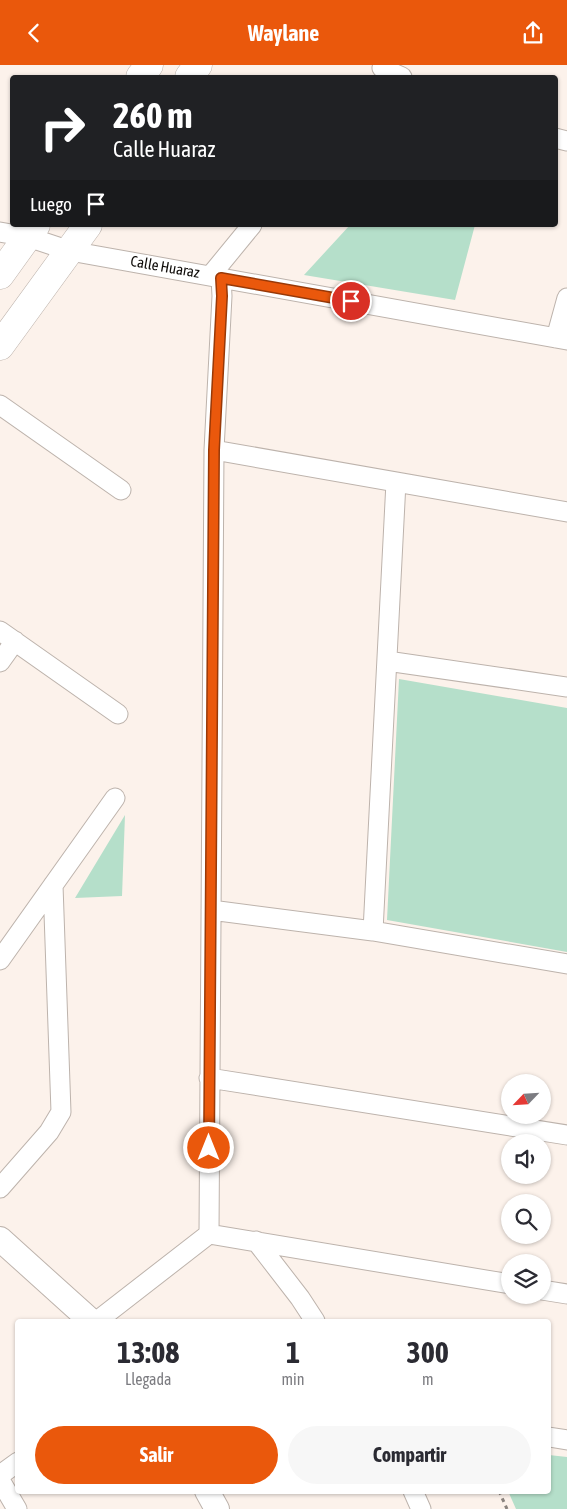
<!DOCTYPE html>
<html lang="es">
<style>
body{margin:0;font-family:"Asap Condensed",sans-serif;background:#f7f7f7;color:#2b2b33;height:100vh;display:flex;flex-direction:column;font-size:19px;white-space:nowrap}
*{box-sizing:border-box;margin:0}
p{font-size:16px;color:#7c7c81}
.icon{flex:none;width:28px;height:28px;fill:none;stroke:currentColor;stroke-width:2;stroke-linecap:round;stroke-linejoin:round}
.map{position:relative;flex:1;overflow:hidden}
.panel{position:absolute;left:15px;top:1254px;width:536px;height:175px;display:flex;flex-direction:column;background:#fff;border-radius:5px;box-shadow:0 1px 4px #0004}
.panel>*{flex:none}
.top-card{position:absolute;left:10px;top:10px;width:548px;height:152px;border-radius:5px;box-shadow:0 1px 4px #0004;background:#202124;color:#fff;overflow:hidden}
.needle{width:32px;rotate:245deg}
.tools{position:absolute;left:501px;top:1009px;display:grid;gap:10px}
.tools a{display:grid;place-items:center;width:50px;height:50px;border-radius:50%;background:#fff;box-shadow:0 1px 4px #0004;font-size:25px}
.pin{position:absolute;display:grid;place-items:center;width:42px;height:42px;color:#fff;margin:-21px;border:2px solid #fff;border-radius:50%;box-shadow:0 1px 5px #0007}
.me{position:absolute;width:55px;margin:-28px;rotate:0deg;stroke-linejoin:round;filter:drop-shadow(0 0 4px #0008)}
.turn{display:flex;align-items:center;gap:18px;height:105px;padding:0 20px;font-size:22px}
.turn .icon{width:65px;height:65px;stroke-width:2.5}
.turn b{display:block;font-size:35px;line-height:42px}
.then{display:flex;align-items:center;height:48px;padding:0 20px;background:#0003;gap:10px;font-size:19px}
.eta{display:flex;justify-content:space-evenly;align-items:center;height:85px;text-align:center}
.eta b{font-size:30px;font-weight:700;line-height:35px}
.button{display:flex;gap:10px;margin-top:auto;padding:10px 20px}
.button a{flex:1;height:58px;border-radius:30px;background:#ea580c;color:#fff;font-size:20px;font-weight:700;line-height:58px;text-align:center}
.button a+a{background:#f7f7f7;color:#2b2b33}
header{display:flex;justify-content:space-between;align-items:center;height:65px;padding:0 20px;background:#ea580c;color:#fff;font-size:22px;font-weight:700}
.map>svg:first-child{display:block}
</style>
<header><svg class="icon" aria-label="back" viewBox="0 0 24 24"><path d="M15 5l-7 7 7 7"/></svg>Waylane<svg class="icon" aria-label="share" viewBox="0 0 24 24"><path d="M12 15V3M7 8l5-5 5 5M5 13v7h14v-7"/></svg></header>
<div class="map">
<svg width="567" height="1444" viewBox="0 0 567 1444">
<rect width="100%" height="100%" fill="#fcf2eb"/>
<path fill="#b5dfca" d="M350 160H475L455 235 304 210Z
M399 614 567 643V887L387 855Z
M125 750 122 831 75 833Z
M549 1390 567 1392V1444H516L508 1426H549Z"/>
<g fill="none" stroke-linecap="round" stroke-linejoin="round">
<defs>
<path id="minor" d="M382 3 402 12
M555 73 567 76
M0 167 28 172 70 186 567 275
M211 210 252 160
M556 273 567 233
M0 340 121 425
M214 385 567 447
M0 566 118 649
M387 596 567 622
M0 597 15 576
M211 845 373 866 567 899
M373 866 396 417
M0 895 115 733
M209 1013 567 1070
M0 1123 49 1067 61 1047 53 820
M209 1169 214 385 222 231 221 213
M256 1176 300 1233 315 1256
M542 1225 567 1229
M97 1256 209 1169 510 1219
M549 1372 567 1375
M0 1410 18 1397
M0 1415 17 1444
M413 1426 421 1444"/>
<path id="tertiary" d="M0 1174 91 1256
M207 1426 217 1444"/>
<path id="secondary" d="M140 12 149 0
M189 12 198 0
M0 210 36 160
M0 281 88 160"/>
</defs>
<use href="#minor" stroke="#bdb3ac" stroke-width="21"/>
<use href="#tertiary" stroke="#bdb3ac" stroke-width="26"/>
<use href="#secondary" stroke="#bdb3ac" stroke-width="29"/>
<path stroke="#8a837e" stroke-width="3" stroke-dasharray="4 4" stroke-linecap="butt" d="M499 1426 507 1444"/>
<use href="#minor" stroke="#fff" stroke-width="19"/>
<use href="#tertiary" stroke="#fff" stroke-width="24"/>
<use href="#secondary" stroke="#fff" stroke-width="28"/>
</g>
<g fill="none" stroke-linecap="round" stroke-linejoin="round">
<defs>
<path id="route" d="M209 1083 214 385 222 231 221 213 351 236"/>
</defs>
<use href="#route" stroke="#983908" stroke-width="12"/>
<use href="#route" stroke="#ea580c" stroke-width="9"/>
</g>
<g text-anchor="middle" stroke-width="4.5" stroke-linejoin="round" paint-order="stroke">
<g font-size="15" fill="#0f0c09" stroke="#fff">
<text transform="translate(165 202) rotate(10)" y="5">Calle Huaraz</text>
</g>
</g>
</svg>
<div class="tools">
<a><svg class="needle" viewBox="-14 -14 28 28"><path d="M0-13l5 13h-10z" fill="#e53935"/><path d="M0 13l5-13h-10z" fill="#7c7c81"/></svg></a>
<a><svg class="icon" aria-label="sound" viewBox="0 0 24 24"><path d="M4 9h4l5-4v14l-5-4H4zM17 9q2 3 0 6"/></svg></a>
<a><svg class="icon" aria-label="search" viewBox="0 0 24 24"><circle cx="10" cy="10" r="6"/><path d="M15 15l6 6"/></svg></a>
<a><svg class="icon" aria-label="layers" viewBox="0 0 24 24"><path d="M12 4l9 5-9 5-9-5zM3 14l9 5 9-5"/></svg></a>
</div>
<div class="pin" style="left:351px;top:236px;background:#d93025"><svg class="icon" aria-label="arrive" viewBox="0 0 24 24"><path d="M6 21V4h12l-3 4 3 4H6"/></svg></div>
<svg class="me" style="left:209px;top:1083px" viewBox="-20 -20 40 40"><circle r="17" fill="#ea580c" stroke="#fff" stroke-width="3"/><path d="M0-11L8 9 0 5-8 9z" fill="#fff"/></svg>
<div class="top-card">
<div class="turn"><svg class="icon" aria-label="right" viewBox="0 0 24 24"><path d="M7 20v-9h11M14 6l5 5-5 5"/></svg><div><b>260 m</b>Calle Huaraz</div></div>
<div class="then">Luego<svg class="icon" aria-label="arrive" viewBox="0 0 24 24"><path d="M6 21V4h12l-3 4 3 4H6"/></svg></div>
</div>
<section class="panel">
<div class="eta">
<div><b>13:08</b><p>Llegada</p></div>
<div><b>1</b><p>min</p></div>
<div><b>300</b><p>m</p></div>
</div>
<div class="button"><a>Salir</a><a>Compartir</a></div>
</section>
</div>
